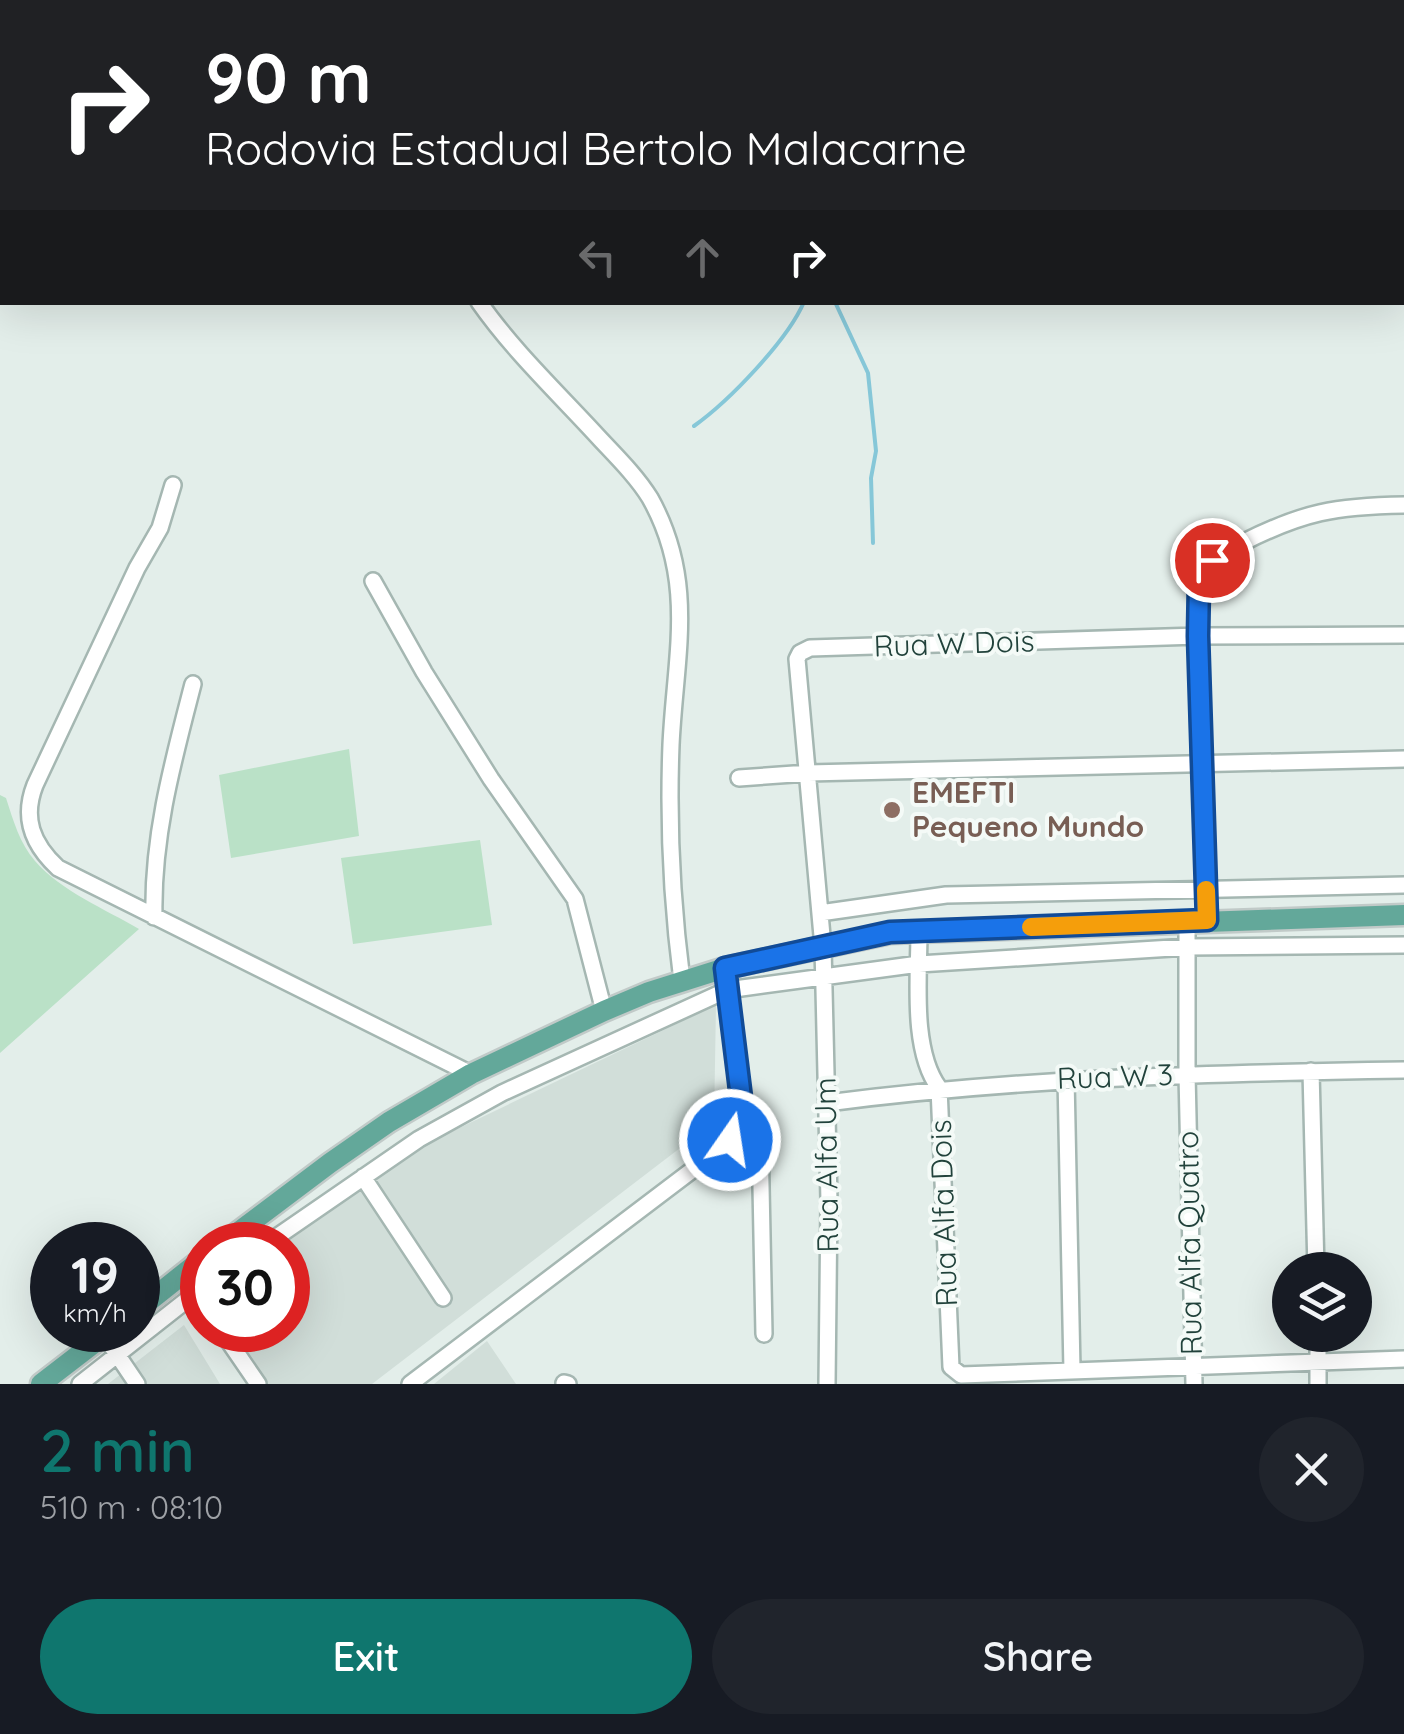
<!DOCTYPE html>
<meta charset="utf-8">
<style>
body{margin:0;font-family:Quicksand,sans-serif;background:#20242c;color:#f1f3f6;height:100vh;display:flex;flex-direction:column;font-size:38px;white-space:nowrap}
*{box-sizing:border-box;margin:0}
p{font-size:32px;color:#9ea1a6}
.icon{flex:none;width:55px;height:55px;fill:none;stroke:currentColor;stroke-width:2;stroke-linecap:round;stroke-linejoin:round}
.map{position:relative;height:1384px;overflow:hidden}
.sheet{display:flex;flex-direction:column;background:#171b24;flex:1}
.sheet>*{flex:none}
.hud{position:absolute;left:0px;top:0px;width:1405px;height:305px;box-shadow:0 10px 40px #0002;background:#202124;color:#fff;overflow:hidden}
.tools{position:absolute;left:1272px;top:1252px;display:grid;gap:20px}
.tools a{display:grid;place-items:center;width:100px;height:100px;border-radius:50%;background:#171b24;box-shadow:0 10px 40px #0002;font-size:50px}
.speed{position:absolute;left:30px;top:1222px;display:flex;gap:20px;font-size:50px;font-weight:700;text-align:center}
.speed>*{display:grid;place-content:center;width:130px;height:130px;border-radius:50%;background:#171b24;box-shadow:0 10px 40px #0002;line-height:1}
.speed small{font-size:25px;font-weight:400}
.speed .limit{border:15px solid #d22;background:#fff;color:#111}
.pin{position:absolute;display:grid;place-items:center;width:85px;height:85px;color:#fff;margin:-42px;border:5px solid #fff;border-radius:50%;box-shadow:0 2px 10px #0007}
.me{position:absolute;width:110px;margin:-55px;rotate:13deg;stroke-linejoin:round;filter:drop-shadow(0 0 8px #0008)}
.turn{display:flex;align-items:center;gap:35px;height:210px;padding:0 40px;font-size:45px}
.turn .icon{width:130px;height:130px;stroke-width:2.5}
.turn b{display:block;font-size:70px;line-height:85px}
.lanes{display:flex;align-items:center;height:95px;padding:0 40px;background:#0003;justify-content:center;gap:50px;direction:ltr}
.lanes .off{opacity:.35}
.round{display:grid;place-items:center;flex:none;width:105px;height:105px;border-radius:52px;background:#20242c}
.headline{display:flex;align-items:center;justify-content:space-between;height:170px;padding:0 40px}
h1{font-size:60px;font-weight:600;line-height:75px;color:#0f766e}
.cta{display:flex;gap:20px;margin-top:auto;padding:20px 40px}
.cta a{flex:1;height:115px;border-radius:60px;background:#0f766e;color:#fff;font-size:40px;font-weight:600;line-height:115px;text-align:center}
.cta a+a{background:#20242c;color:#f1f3f6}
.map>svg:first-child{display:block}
</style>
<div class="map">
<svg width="1404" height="1384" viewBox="0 0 1404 1384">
<rect width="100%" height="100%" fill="#e3eeea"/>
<path fill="#d1ded9" d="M716 1005 714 1122 372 1384H266L230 1330H288V1245H278L432 1141Z
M184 1325 220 1384H108Z
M487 1341 516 1384H434Z"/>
<path fill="#bae1c7" d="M506 0H690L691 2H508Z
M349 749 359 836 231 858 219 775Z
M0 795 6 798C13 820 20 844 35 861 61 891 105 909 139 929L0 1053Z
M480 840 492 925 353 944 341 858Z"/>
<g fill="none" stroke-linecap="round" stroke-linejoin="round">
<path stroke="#86c7d8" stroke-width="4" d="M654 0 656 2
M1402 235H1404
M835 302 868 373 876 451 871 478 873 543
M694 426C729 401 787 341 804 302"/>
<defs>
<path id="minor" d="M322 0 323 2
M479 302C514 352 560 395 601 440 618 458 637 477 650 498 697 582 675 656 671 745 668 823 672 904 682 981
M173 485 160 528 137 568 35 785C22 818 32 844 58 868L471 1074
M373 581 424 672 491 779 575 899 604 1011
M739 778 808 773 1404 759
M820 913 946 895 1404 885
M154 917C152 837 173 761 193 684
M1207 920C1205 873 1189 590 1204 568 1212 556 1230 550 1242 543 1303 512 1336 506 1404 505
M1187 922V1074L1194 1384
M919 931C919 978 911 1050 939 1088L951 1367 961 1375 1404 1359
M1311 1071 1316 1270
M1066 1078 1072 1370
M827 1103C1019 1078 1211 1073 1404 1070
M744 1122 760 1137 764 1334
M363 1177 443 1298
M265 1245 419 1139 502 1093 727 990 919 964 1188 947 1404 945
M221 1330 258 1384
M104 1335 137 1384
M1318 1335V1384
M564 1383 568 1384
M80 1384 202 1288
M410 1384 695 1168 730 1140 744 1122 725 968
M827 1384 829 1201 823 947 797 659 800 653 810 648 1198 636 1404 635"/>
<path id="major" d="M221 1245 330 1163 389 1122 471 1074 604 1011 649 992 725 968 890 933 1404 915
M138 1310 202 1259
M41 1384 111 1330"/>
</defs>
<use href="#minor" stroke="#a5b7b2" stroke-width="20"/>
<use href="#major" stroke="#c1cac8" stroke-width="25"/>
<use href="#minor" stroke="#fff" stroke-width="15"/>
<use href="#major" stroke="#63a89a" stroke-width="20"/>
</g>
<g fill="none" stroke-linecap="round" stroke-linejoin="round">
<defs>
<path id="route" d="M730 1140 744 1122 725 968 890 932 1207 920 1198 636 1199 582 1201 572 1212 560"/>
</defs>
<use href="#route" stroke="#114b97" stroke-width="25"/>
<use href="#route" stroke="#1a73e8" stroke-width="18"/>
<path stroke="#f59e0b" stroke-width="18" d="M1031 927 1207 920 1206 890"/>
</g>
<circle fill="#8d6e63" stroke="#f4faf7" stroke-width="4" cx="892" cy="810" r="10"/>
<g text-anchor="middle" stroke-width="8" stroke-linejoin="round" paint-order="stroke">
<g font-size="30" fill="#21423b" stroke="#f4faf7">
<text transform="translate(954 644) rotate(-2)" y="10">Rua W Dois</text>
<text transform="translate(1115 1077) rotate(-2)" y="10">Rua W 3</text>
<text transform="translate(827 1165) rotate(-91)" y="10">Rua Alfa Um</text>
<text transform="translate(944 1213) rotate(-92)" y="10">Rua Alfa Dois</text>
<text transform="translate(1190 1243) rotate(-91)" y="10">Rua Alfa Quatro</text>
</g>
<g font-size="30" font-weight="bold" fill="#785e54" stroke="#f4faf7" text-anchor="start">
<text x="912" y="803">EMEFTI<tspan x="912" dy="34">Pequeno Mundo</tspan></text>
</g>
</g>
</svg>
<div class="tools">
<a><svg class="icon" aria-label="layers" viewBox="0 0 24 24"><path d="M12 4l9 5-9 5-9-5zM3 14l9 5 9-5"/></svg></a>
</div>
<div class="speed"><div>19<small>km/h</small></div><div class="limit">30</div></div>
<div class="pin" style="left:1212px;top:560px;background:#d93025"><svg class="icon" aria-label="arrive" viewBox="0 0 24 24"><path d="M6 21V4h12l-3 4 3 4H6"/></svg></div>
<svg class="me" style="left:730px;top:1140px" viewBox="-20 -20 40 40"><circle r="17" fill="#1a73e8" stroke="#fff" stroke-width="3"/><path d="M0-11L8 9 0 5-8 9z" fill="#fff"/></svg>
<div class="hud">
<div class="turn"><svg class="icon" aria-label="right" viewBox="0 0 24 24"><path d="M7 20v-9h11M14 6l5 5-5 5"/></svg><div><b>90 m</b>Rodovia Estadual Bertolo Malacarne</div></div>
<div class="lanes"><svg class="icon off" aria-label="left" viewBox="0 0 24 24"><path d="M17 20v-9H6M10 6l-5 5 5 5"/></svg><svg class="icon off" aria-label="ahead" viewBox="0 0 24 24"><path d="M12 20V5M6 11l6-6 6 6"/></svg><svg class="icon" aria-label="right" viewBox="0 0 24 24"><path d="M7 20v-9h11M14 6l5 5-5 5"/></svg></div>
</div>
</div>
<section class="sheet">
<div class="headline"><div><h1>2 min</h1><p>510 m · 08:10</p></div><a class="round"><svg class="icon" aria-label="close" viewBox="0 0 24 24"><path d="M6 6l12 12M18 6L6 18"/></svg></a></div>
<div class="cta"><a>Exit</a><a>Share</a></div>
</section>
